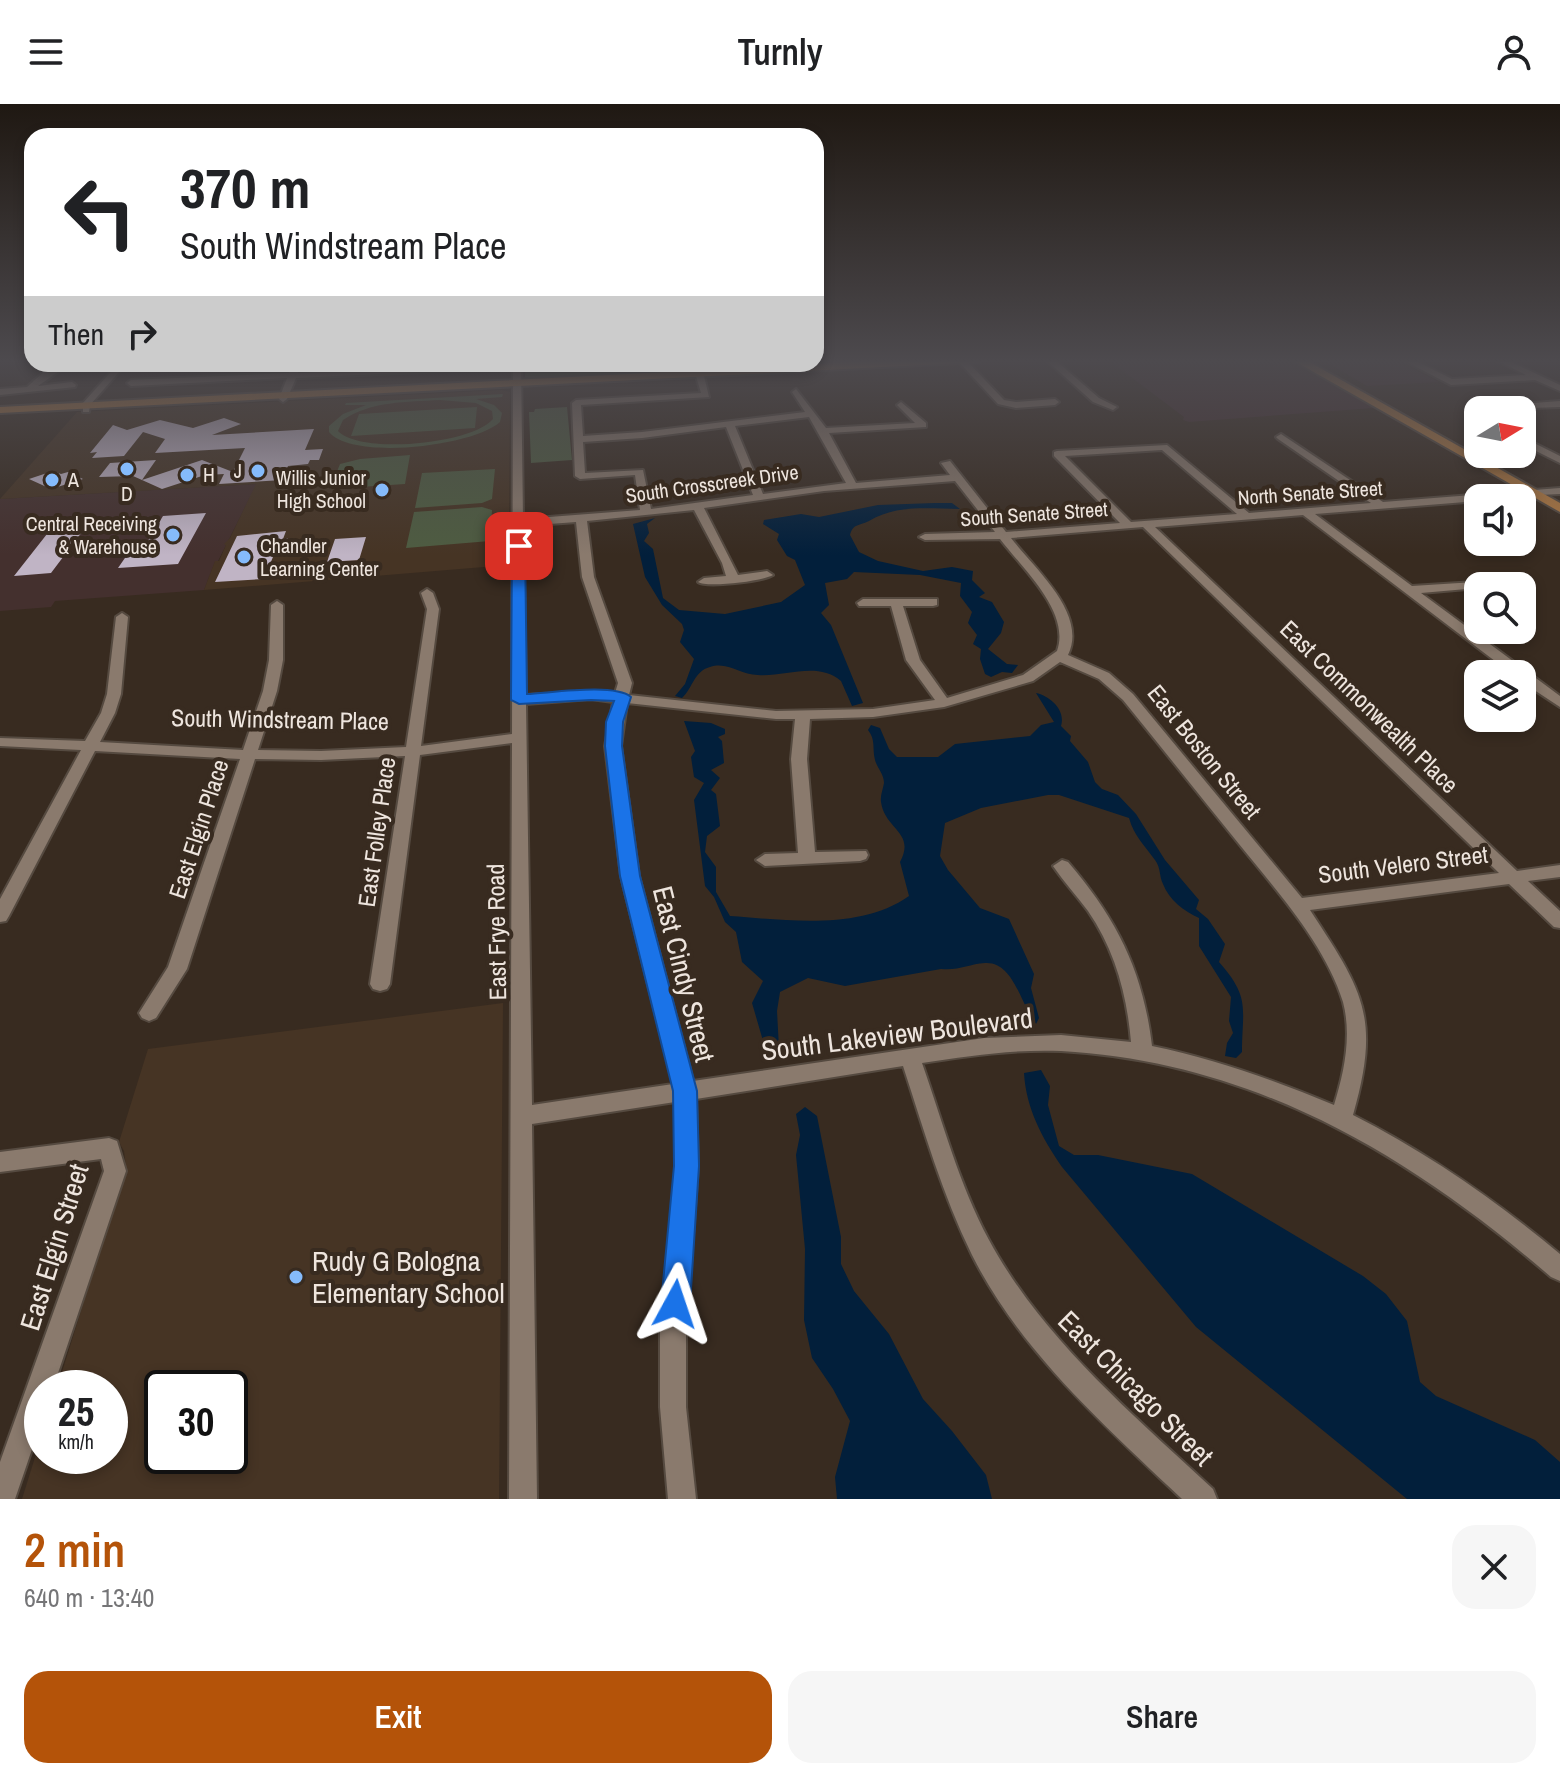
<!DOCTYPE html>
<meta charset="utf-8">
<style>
body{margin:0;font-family:"Archivo Narrow",sans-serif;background:#f6f6f6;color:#202124;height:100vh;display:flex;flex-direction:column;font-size:30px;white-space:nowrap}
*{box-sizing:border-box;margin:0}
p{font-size:26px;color:#757577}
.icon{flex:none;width:44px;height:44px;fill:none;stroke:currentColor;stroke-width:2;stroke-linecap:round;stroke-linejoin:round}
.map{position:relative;height:1395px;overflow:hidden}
.panel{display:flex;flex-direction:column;background:#fff;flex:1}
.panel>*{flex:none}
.top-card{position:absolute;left:24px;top:24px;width:800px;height:244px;border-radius:24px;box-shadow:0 4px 12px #0003;background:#fff;color:#202124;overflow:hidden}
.needle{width:52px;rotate:80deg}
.fabs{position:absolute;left:1464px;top:292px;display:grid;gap:16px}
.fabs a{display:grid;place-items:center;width:72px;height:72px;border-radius:16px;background:#fff;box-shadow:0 4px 12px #0003;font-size:40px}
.speed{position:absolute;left:24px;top:1266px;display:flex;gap:16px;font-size:40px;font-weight:700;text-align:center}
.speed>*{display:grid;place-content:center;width:104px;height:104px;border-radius:50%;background:#fff;box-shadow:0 4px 12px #0003;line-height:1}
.speed small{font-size:20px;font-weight:400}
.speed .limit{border:4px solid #111;border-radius:12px;background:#fff;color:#111}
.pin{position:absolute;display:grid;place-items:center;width:68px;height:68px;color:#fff;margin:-34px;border-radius:16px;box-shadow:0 4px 12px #0006}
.me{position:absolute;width:88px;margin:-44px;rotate:5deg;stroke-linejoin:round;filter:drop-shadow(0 0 6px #0008)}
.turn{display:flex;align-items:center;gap:28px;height:168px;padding:0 24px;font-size:36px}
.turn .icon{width:104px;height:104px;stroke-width:2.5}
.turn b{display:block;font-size:56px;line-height:68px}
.then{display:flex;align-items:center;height:76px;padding:0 24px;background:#0003;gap:16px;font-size:30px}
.round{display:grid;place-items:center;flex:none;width:84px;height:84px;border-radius:24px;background:#f6f6f6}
.head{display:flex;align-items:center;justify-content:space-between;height:136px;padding:0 24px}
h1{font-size:48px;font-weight:600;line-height:60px;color:#b45309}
.button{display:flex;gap:16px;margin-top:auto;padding:16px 24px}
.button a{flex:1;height:92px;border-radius:24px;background:#b45309;color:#fff;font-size:32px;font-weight:600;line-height:92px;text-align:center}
.button a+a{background:#f6f6f6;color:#202124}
header{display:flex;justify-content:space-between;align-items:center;height:104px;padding:0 24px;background:#fff;font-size:36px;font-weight:600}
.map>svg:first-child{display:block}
</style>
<header><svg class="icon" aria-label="menu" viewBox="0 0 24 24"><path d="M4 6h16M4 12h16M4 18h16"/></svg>Turnly<svg class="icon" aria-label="person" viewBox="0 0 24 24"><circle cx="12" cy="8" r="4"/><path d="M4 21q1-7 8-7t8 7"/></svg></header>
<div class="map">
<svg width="1560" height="1395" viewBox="0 0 1560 1395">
<rect width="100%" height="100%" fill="#382b20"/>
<path fill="#442f32" d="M1107 255H1286L1374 304 1189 318 1183 316 1184 313Z
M1321 255H1395L1439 278 1367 282Z"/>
<path fill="#44302e" d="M257 380 218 457 215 458 204 486 55 497 51 503 0 507V395Z"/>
<path fill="#463424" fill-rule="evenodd" d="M616 260H776L777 262 618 271Z
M502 286 510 288 509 455 496 462 204 486 215 457H219L226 441 224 440 230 434 256 380 0 395 77 308Z
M503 899 499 1395H22L42 1331V1352H110V1284H57L126 1063 124 1047 119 1038 148 945ZM162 1284H230V1352H162Z"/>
<path fill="#4e5c41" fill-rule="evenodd" d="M525 260H616L618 271 529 275 525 273Z
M503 290 502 293 476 295 494 301 502 309 500 318C474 342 353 357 329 328V322L343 310 366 301H345L346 299ZM440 296 476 299 492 307 493 315C472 340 361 351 338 327L343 316C371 297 407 298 440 296Z
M477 303 475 324 351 332 359 310Z
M567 303 572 356 531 359 529 308H534L535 305Z
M410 351 405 380 330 385 340 360 360 355Z
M495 365 492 395 482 399 415 404 422 369Z
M482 403 492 406 490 437 406 444 414 408Z"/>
<path fill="#021f3b" d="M935 399H952L960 405C928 405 898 400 869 417 860 422 853 419 850 431L859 448 878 457 923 467 952 463 973 467 972 476 985 489 979 493 992 498 1004 518 1001 529 988 545 1007 560 1018 561 1012 569 1002 568 991 573 985 570 980 555 981 545 973 540 977 531 968 519 972 508 960 492 961 479 920 471 854 468 847 475 825 479 829 501 821 509 831 521 863 599 852 602 841 577C818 557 785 573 758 571 740 571 728 557 710 563 694 567 693 584 682 594L675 592 685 580 694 555 680 538 684 526 682 520 662 501 645 473 633 420 655 414 647 420 649 429 644 437 653 445 663 494 679 506 725 510 781 498 805 481 795 456 787 452 777 436 779 430 763 420 764 416 801 410 819 413 878 401Z
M1036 589C1050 592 1066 606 1061 622L1071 632 1070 637 1088 658 1095 678 1102 685 1118 691 1136 710 1165 756 1199 796 1196 805 1208 815 1225 840 1219 858C1251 894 1242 905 1242 948L1236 954 1225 952 1227 939 1233 929 1229 917 1231 893 1199 842V814C1184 807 1169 796 1163 780 1159 772 1161 764 1155 756 1145 742 1134 732 1129 714L1059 691H1048L981 704 945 719 940 752 948 766 980 804 1009 815 1034 870 1031 884 1039 914 1036 920C1021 902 1014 857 985 859 969 860 958 867 941 865L845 882 808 874 780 888 777 907 779 944 766 947 752 899 763 877 742 858 736 828 725 818 714 793 705 782 694 696 704 679 694 673 691 653 695 647 684 617 711 619 725 625V630L718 633 722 637 724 659 711 666 720 674 711 686 716 690 720 722 707 732 705 748 716 763V788L730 812C786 816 860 827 909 792L900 758C916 728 885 726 881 698 880 692 883 685 884 679 884 670 877 664 875 656 872 644 876 636 868 626L871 621 880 624 889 645 897 653H938L955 640 1030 632 1041 621 1054 618Z
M1041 966 1050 982 1048 1001 1059 1042 1074 1051H1098L1192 1070 1363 1172 1386 1190 1407 1217 1420 1278 1436 1292 1535 1336 1560 1358V1395H1407L1196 1223 1062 1063C1042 1034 1026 1004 1024 969Z
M805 1003 817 1012 841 1133V1160L854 1187 889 1230 923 1295 952 1327 986 1371 992 1395H837L835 1373 850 1317 833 1285 812 1254 804 1216 805 1145 796 1051 800 1031 796 1010Z"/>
<path fill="#c0b4c5" d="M224 314 241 320 212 331 314 325 305 346 323 345 319 356H310L308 360 288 362 282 376 219 380 224 370 205 371 162 385 142 376 202 356 233 368 245 344 155 349 165 335 143 328 124 352 92 354 97 348 90 349 113 321 127 326 160 316 193 324Z
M156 356 142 376 133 372 99 373 110 359Z
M53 367 61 370 68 368 83 375 51 385 29 375Z
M206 409 178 460 118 464 127 451 140 450 163 412Z
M286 427 283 435 288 434 283 447 275 448 264 475 215 478 237 432Z
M82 428 51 469 14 472 47 430Z
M366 433 359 456 327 458 335 435Z"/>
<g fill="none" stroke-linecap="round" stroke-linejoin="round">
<defs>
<path id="minor" d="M965 255 1004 296 1016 298 1055 295 1059 298 1055 301 1016 304 998 300 957 256Z
M1045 255H1054L1099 294 1117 303 1113 306 1093 298Z
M1401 255H1412L1452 275 1526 271 1494 255H1505L1560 281V287L1535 276 1451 281Z
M59 260H69L38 282 72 278 76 281 75 283 0 291V285L27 283 46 266Z
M118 260H126L90 301 89 308H83V299Z
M293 260H301L298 269 467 260 462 266 296 274 287 295 283 298 279 295 287 274 131 282 127 279 131 276 289 269Z
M513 260H521L523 415 640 406 635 371 580 375 575 372 572 299 576 296 701 289 696 272 700 269 704 272 709 293 581 301 583 332 642 328 805 308 792 288 796 285 826 324 915 319 897 301 901 298 926 319V323L829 329 856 379 950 371 941 359 950 357 1006 428 1120 419 1054 352V348L1057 347 1167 341 1249 409 1371 399 1278 335 1276 333 1281 330 1383 398 1560 384V390L1478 394V397L1315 410 1412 482 1491 477 1492 482H1478V484L1421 489 1560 592V603L1522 578V570H1512L1303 411 1155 423 1517 767 1560 761V773L1528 777 1560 807V824L1554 823 1509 780 1310 806C1363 887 1381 913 1353 1011 1428 1049 1495 1096 1560 1150V1177L1551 1173C1408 1050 1254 958 1061 947 1015 945 968 952 922 959 943 1019 959 1080 989 1136 1042 1234 1132 1310 1213 1385L1217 1395H1182C1105 1322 1020 1247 972 1151 942 1090 924 1026 903 962L696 995 698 1062 686 1228V1303L696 1395H668L660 1303V1228L676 1062 675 998 532 1020 537 1395H509L512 639 420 651 390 880 387 885 380 887 373 885 370 880 405 652 321 656 255 655 187 865 156 914 149 917 142 914 139 909 168 863 240 655 95 647 9 812 6 817 0 818V795L81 646 0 642V634L85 637 101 609 107 590 116 513 122 509 128 513 121 590 115 609 100 638 243 646 263 587 269 556 271 501 277 497 283 501V556L277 587 258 646 321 647 406 643 427 505 421 489 427 485 433 489 439 505 421 642 512 630ZM809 313 846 379 763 390 735 322ZM726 323 753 391 651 405 643 366 585 369 583 338 642 334ZM1162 346 1237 410 1131 418 1065 352ZM955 377 995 428 925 430 919 433 925 436 1000 435C1022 464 1071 508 1057 547L1023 571 947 594 920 556 903 502H933L937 501V495H863L857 499 859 502H891L906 556 935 596 873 605 776 607 629 591 632 579 594 473 587 417 694 406 722 459 726 472 704 474 698 478C707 484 763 477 773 471L767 467 738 471 704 404 824 387ZM576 418 582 473 618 579 615 589 591 587 526 591 523 422ZM1143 423 1499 769 1302 794 1133 590 1109 569 1068 551C1088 510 1035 465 1011 434ZM1060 558 1099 575 1123 596C1162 644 1200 692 1239 740 1276 786 1325 840 1343 898 1352 932 1344 969 1334 1001 1274 976 1215 955 1152 942 1143 867 1117 815 1068 758L1062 756 1053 762C1064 778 1077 792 1088 807 1115 846 1127 891 1131 938L1061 931 984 934 693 977 639 772 621 642 627 599 776 615H795L791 655 798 749 765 750 756 756 765 762 860 757 866 755 868 751 866 747 815 748 807 655 810 615 873 613 944 603 1033 577ZM591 595 613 598 605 642 621 772 673 980 532 1001 526 600Z
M1560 297V303L1480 306 1484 303Z
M1522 333 1560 352V359L1522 340Z
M109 1034 117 1037 126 1067 53 1284H42V1316L15 1395H0V1358L104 1067 101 1055 0 1068V1048Z"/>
<path id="major" d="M914 255H983L978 258 0 309V303Z
M1291 255H1304L1560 399V408Z"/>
</defs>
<use href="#minor" stroke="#554a40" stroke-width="4"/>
<use href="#major" stroke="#554a40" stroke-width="4"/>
<use href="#minor" fill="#8a7a6d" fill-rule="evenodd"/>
<use href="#major" fill="#b07941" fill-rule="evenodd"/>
</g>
<linearGradient id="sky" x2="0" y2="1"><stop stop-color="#1f1812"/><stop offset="0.57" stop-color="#4d4a4e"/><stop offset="1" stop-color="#4d4a4e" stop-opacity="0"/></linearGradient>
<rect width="1560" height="451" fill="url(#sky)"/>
<path fill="#1a73e8" stroke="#114b97" stroke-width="2" d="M519 438 525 442 527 590C551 589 614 579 631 593L623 618 622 642 640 772 697 987 699 1062 690 1200 685 1210 675 1214 665 1210 661 1200 674 1062 673 987 620 772 605 642 606 618 614 597 591 596 519 600 511 596 512 442Z"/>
<g fill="#85bbfb" stroke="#382b20" stroke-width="3">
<circle cx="127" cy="365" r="8"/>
<circle cx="258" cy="367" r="8"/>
<circle cx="187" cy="371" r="8"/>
<circle cx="52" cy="376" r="8"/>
<circle cx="382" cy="386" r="8"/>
<circle cx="173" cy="431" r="8"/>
<circle cx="244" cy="453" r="8"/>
<circle cx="296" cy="1173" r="8"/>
</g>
<g text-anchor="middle" stroke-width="8" stroke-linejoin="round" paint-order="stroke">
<g font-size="20" fill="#eee5de" stroke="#382b20" text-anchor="end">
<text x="242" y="374">J</text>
<text x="203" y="378" text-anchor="start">H</text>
<text x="366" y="381">Willis Junior<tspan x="366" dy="23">High School</tspan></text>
<text x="68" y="383" text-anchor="start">A</text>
<text x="127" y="397" text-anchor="middle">D</text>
<text x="157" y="427">Central Receiving<tspan x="157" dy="23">&amp; Warehouse</tspan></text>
<text x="260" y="449" text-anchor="start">Chandler<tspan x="260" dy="23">Learning Center</tspan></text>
</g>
<g font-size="20" fill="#eee5de" stroke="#382b20">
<text transform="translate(712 380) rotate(-8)" y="7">South Crosscreek Drive</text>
<text transform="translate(1310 389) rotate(-4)" y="7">North Senate Street</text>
<text transform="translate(1034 410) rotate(-4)" y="7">South Senate Street</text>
</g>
<g font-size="24" fill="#eee5de" stroke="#382b20">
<text transform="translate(1369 603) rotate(44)" y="8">East Commonwealth Place</text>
<text transform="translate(280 616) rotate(1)" y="8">South Windstream Place</text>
<text transform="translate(1204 648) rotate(51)" y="8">East Boston Street</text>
<text transform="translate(199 725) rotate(-72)" y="8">East Elgin Place</text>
<text transform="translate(377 728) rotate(-82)" y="8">East Folley Place</text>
<text transform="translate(1403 761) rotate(-7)" y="8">South Velero Street</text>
<text transform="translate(497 828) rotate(-91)" y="8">East Frye Road</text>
</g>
<g font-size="28" fill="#eee5de" stroke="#382b20">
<text transform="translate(684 870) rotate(76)" y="10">East Cindy Street</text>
<text transform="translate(897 930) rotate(-7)" y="10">South Lakeview Boulevard</text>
<text transform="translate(54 1143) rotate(-73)" y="10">East Elgin Street</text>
<text transform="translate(1136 1284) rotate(45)" y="10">East Chicago Street</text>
</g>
<g font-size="28" fill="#eee5de" stroke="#382b20" text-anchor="start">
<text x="312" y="1167">Rudy G Bologna<tspan x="312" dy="32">Elementary School</tspan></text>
</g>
</g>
</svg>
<div class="fabs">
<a><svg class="needle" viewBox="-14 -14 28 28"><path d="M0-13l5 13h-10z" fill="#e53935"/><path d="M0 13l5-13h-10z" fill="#757577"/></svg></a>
<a><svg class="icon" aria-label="sound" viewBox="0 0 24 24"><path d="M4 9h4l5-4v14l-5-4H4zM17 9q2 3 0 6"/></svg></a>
<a><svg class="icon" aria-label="search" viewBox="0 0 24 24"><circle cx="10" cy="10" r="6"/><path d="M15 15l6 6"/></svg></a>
<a><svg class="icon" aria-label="layers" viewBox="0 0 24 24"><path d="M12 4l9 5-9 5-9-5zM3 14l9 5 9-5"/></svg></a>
</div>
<div class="speed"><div>25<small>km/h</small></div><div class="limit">30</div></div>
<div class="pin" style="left:519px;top:442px;background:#d93025"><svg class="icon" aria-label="arrive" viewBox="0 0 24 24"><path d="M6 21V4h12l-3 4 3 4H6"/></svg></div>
<svg class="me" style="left:675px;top:1200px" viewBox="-20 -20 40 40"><path d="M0-17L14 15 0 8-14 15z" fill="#1a73e8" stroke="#fff" stroke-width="4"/></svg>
<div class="top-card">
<div class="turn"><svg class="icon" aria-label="left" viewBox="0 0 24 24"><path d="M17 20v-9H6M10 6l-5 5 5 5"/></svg><div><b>370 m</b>South Windstream Place</div></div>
<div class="then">Then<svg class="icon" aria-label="right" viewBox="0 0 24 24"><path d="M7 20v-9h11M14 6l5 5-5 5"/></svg></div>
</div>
</div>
<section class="panel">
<div class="head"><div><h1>2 min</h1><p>640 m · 13:40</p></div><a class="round"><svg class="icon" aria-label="close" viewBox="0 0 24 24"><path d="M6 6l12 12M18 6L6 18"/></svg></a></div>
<div class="button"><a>Exit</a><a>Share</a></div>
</section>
